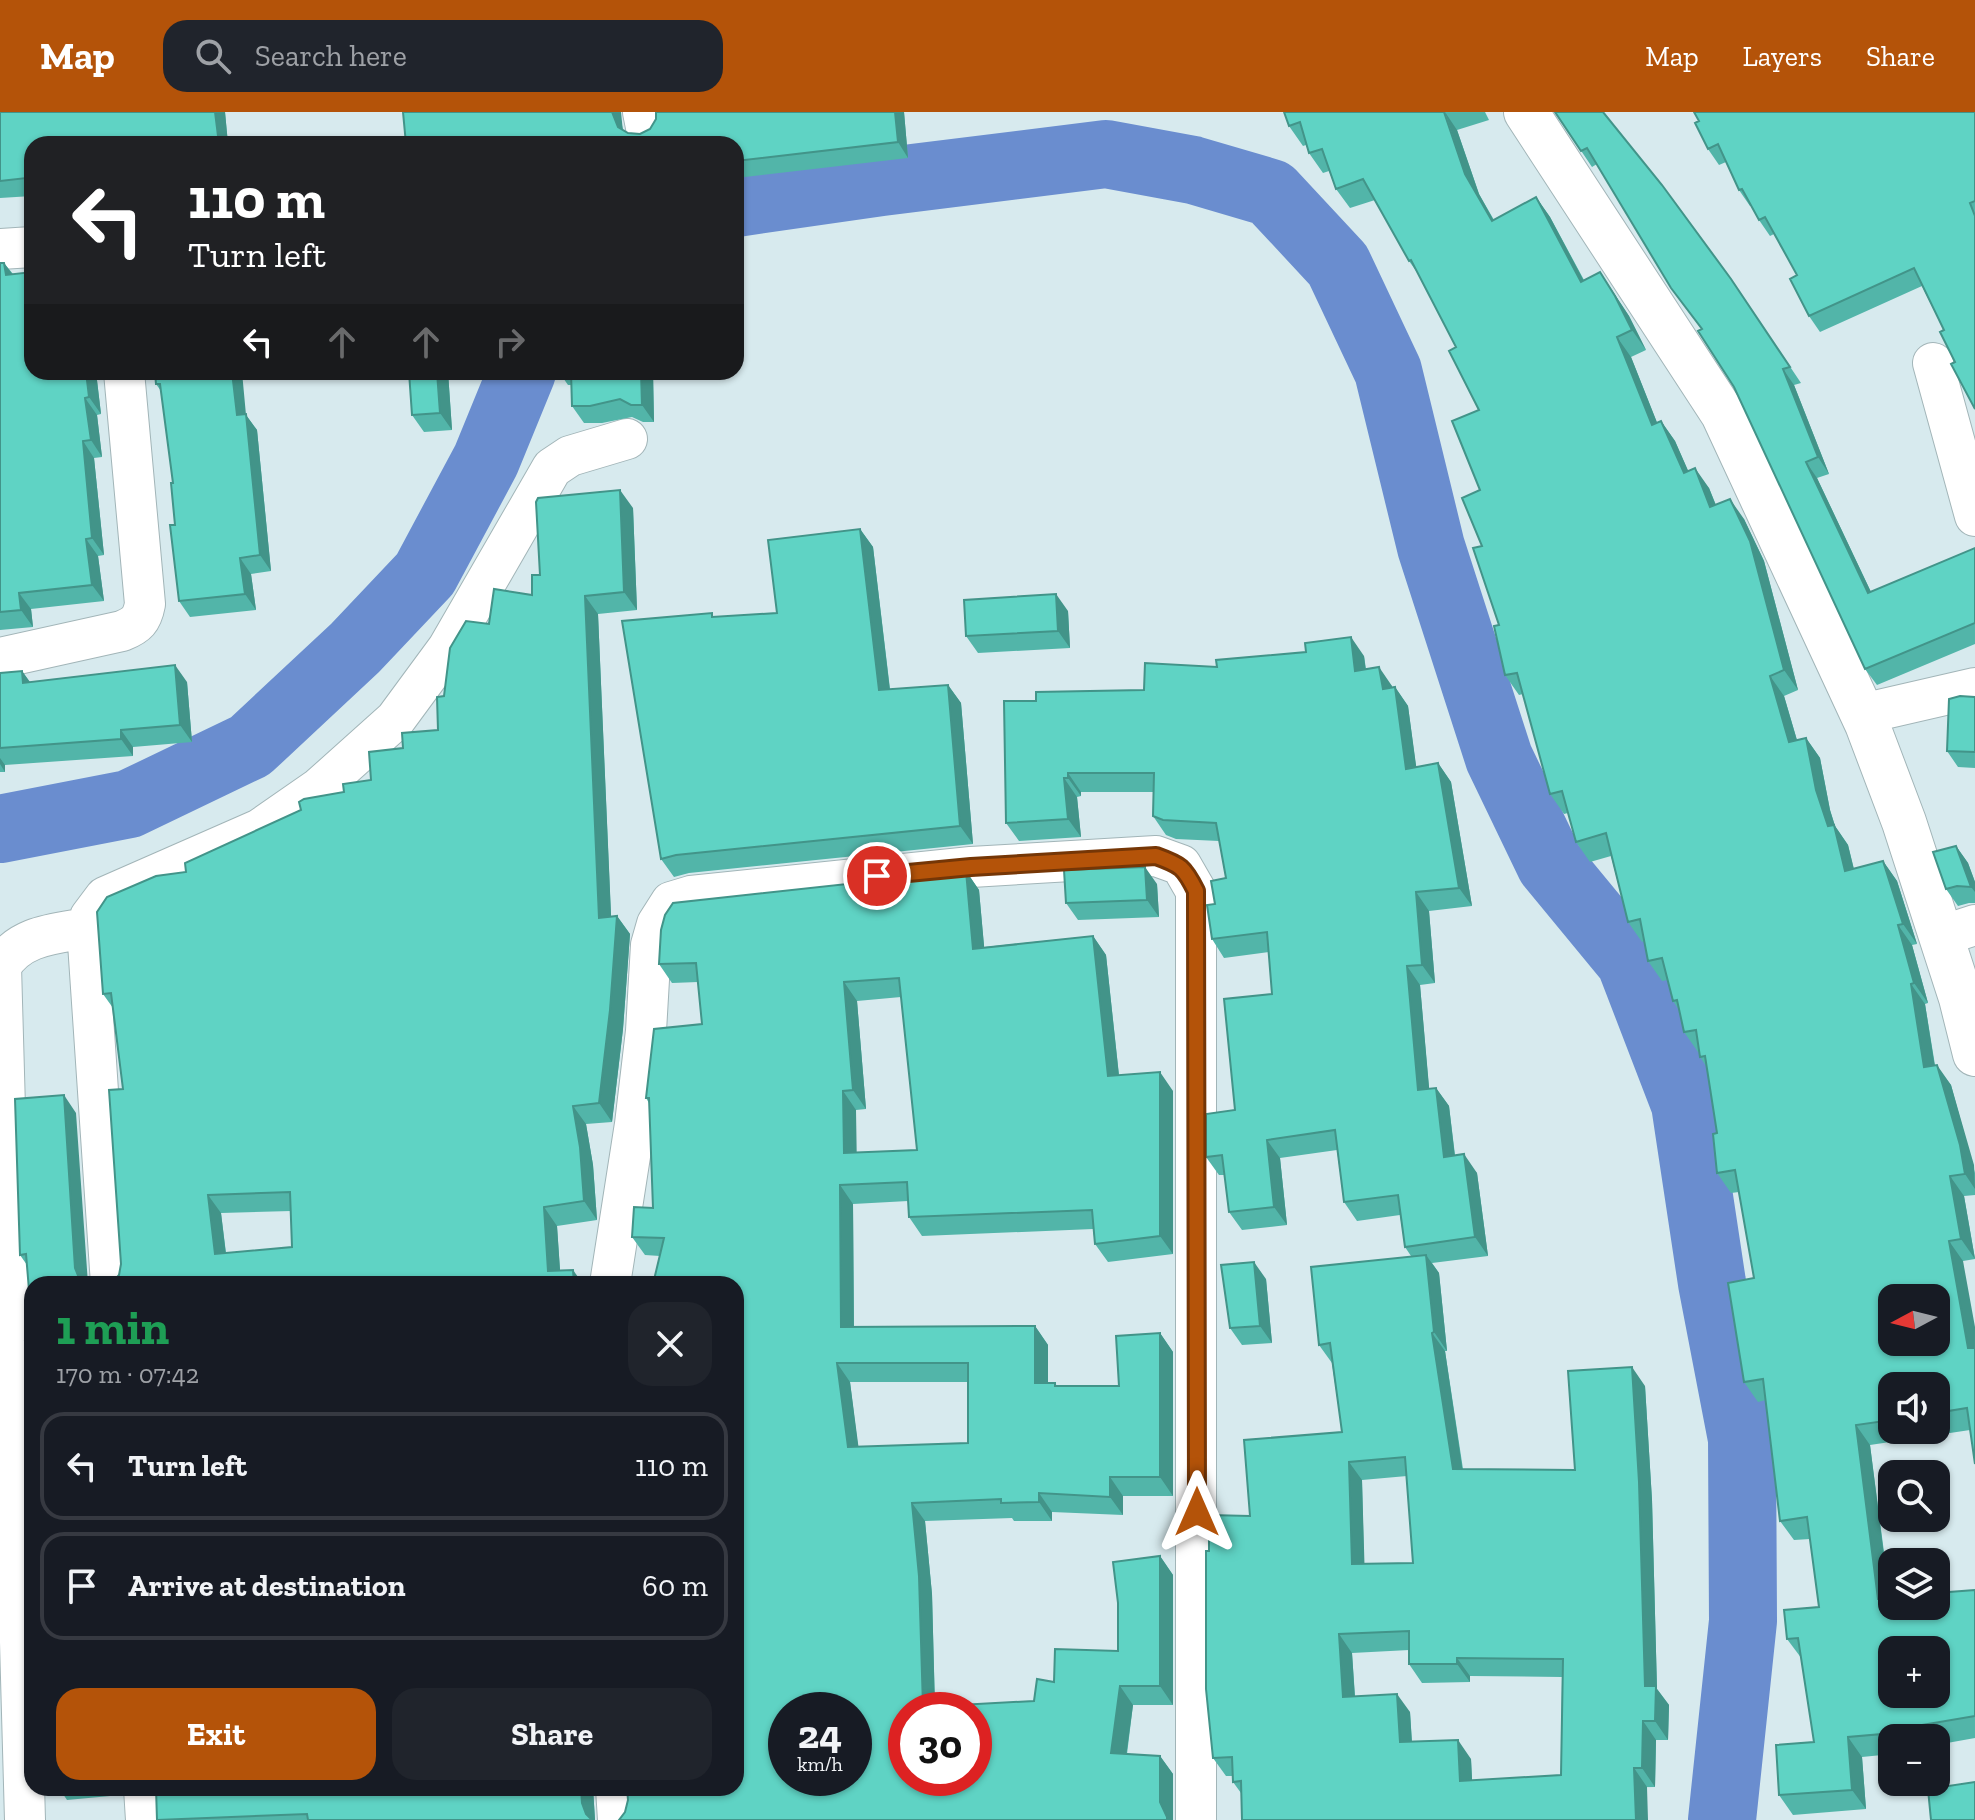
<!DOCTYPE html>
<meta charset="utf-8">
<style>
body{margin:0;font-family:"Zilla Slab",serif;background:#20242c;color:#f1f3f6;height:100vh;display:flex;flex-direction:column;font-size:30px;white-space:nowrap}
*{box-sizing:border-box;margin:0}
p{font-size:26px;color:#9ea1a6}
.icon{flex:none;width:44px;height:44px;fill:none;stroke:currentColor;stroke-width:2;stroke-linecap:round;stroke-linejoin:round}
.map{position:relative;flex:1;overflow:hidden}
.drawer{position:absolute;left:24px;top:1164px;width:720px;height:520px;display:flex;flex-direction:column;background:#171b24;border-radius:24px;box-shadow:0 2px 6px #0004}
.drawer>*{flex:none}
.hud{position:absolute;left:24px;top:24px;width:720px;height:244px;border-radius:24px;box-shadow:0 2px 6px #0004;background:#202124;color:#fff;overflow:hidden}
.needle{width:52px;rotate:263deg}
.controls{position:absolute;left:1878px;top:1172px;display:grid;gap:16px}
.controls a{display:grid;place-items:center;width:72px;height:72px;border-radius:16px;background:#171b24;box-shadow:0 2px 6px #0004;font-size:40px}
.speed{position:absolute;left:768px;top:1580px;display:flex;gap:16px;font-size:40px;font-weight:700;text-align:center}
.speed>*{display:grid;place-content:center;width:104px;height:104px;border-radius:50%;background:#171b24;box-shadow:0 2px 6px #0004;line-height:1}
.speed small{font-size:20px;font-weight:400}
.speed .limit{border:12px solid #d22;background:#fff;color:#111}
.pin{position:absolute;display:grid;place-items:center;width:68px;height:68px;color:#fff;margin:-34px;border:4px solid #fff;border-radius:50%;box-shadow:0 2px 8px #0007}
.me{position:absolute;width:88px;margin:-44px;rotate:0deg;stroke-linejoin:round;filter:drop-shadow(0 0 6px #0008)}
.turn{display:flex;align-items:center;gap:28px;height:168px;padding:0 32px;font-size:36px}
.turn .icon{width:104px;height:104px;stroke-width:2.5}
.turn b{display:block;font-size:56px;line-height:68px}
.lanes{display:flex;align-items:center;height:76px;padding:0 32px;background:#0003;justify-content:center;gap:40px;direction:ltr}
.lanes .off{opacity:.35}
.round{display:grid;place-items:center;flex:none;width:84px;height:84px;border-radius:24px;background:#20242c}
.overview{display:flex;align-items:center;justify-content:space-between;height:136px;padding:0 32px}
h1{font-size:48px;font-weight:800;line-height:60px;color:#1e9e55}
.action{display:flex;gap:16px;margin-top:auto;padding:16px 32px}
.action a{flex:1;height:92px;border-radius:24px;background:#b45309;color:#fff;font-size:32px;font-weight:800;line-height:92px;text-align:center}
.action a+a{background:#20242c;color:#f1f3f6}
ul{padding:0;list-style:none}
li{display:flex;align-items:center;gap:24px;height:108px;margin:0 16px 12px;padding:0 16px;border:4px solid #363941;border-radius:24px}
li div{flex:1}
li b{display:block;font-size:30px}
li em{font-style:normal}
header{display:flex;align-items:center;gap:48px;box-sizing:border-box;height:112px;padding:0 40px;background:#b45309;color:#fff}
header strong{font-size:38px}
nav{display:flex;gap:44px;margin-inline-start:auto;font-size:28px}
.search{width:560px;height:72px;background:#20242c;display:flex;align-items:center;gap:20px;box-sizing:border-box;padding:0 28px;border-radius:24px;color:#9ea1a6;font-size:30px}
.map>svg:first-child{display:block}
</style>
<header>
<strong>Map</strong>
<div class="search"><svg class="icon" aria-label="search" viewBox="0 0 24 24"><circle cx="10" cy="10" r="6"/><path d="M15 15l6 6"/></svg>Search here</div>
<nav><a>Map</a><a>Layers</a><a>Share</a></nav>
</header>
<div class="map">
<svg width="1975" height="1708" viewBox="0 0 1975 1708">
<rect width="100%" height="100%" fill="#d7eaee"/>
<g fill="none" stroke-linecap="round" stroke-linejoin="round">
<path stroke="#6a8dcf" stroke-width="68" d="M736 91 881 70 1106 42 1193 58 1271 81 1338 153 1388 259 1431 435 1499 646 1550 752 1630 849 1685 992 1712 1171 1742 1327 1743 1509 1722 1708
M0 717 129 692 250 634 355 536 425 462 486 348 522 260"/>
<defs>
<path id="street" d="M643 0 646 15
M0 137 32 135
M1933 251 1975 404
M0 546 122 519C137 513 142 508 145 492L124 260
M1862 602 1975 576
M1941 824 1975 813
M111 1172 87 816 90 805 105 785 260 717 319 676 395 608 448 536 552 356 570 344 627 327
M610 1172 635 1012 646 919 651 833 657 812 671 790 691 784 971 755 1156 744 1181 753 1196 779V1708
M144 1676 146 1708
M616 1676 618 1708
M25 1708 1 854C20 823 54 822 87 816"/>
<path id="secondary" d="M1526 0 1723 302 1867 612 1904 710 1961 886 1975 942"/>
</defs>
<use href="#street" stroke="#a2b5b8" stroke-width="42"/>
<use href="#secondary" stroke="#a2b5b8" stroke-width="46"/>
<use href="#street" stroke="#fff" stroke-width="40"/>
<use href="#secondary" stroke="#fff" stroke-width="44"/>
</g>
<path fill="#52b5a9" fill-rule="evenodd" d="M0 0H225L228 32H32V84L0 86Z
M403 0 620 4 623 18 628 21 640 22 904 0 908 46 737 66V70H736V32Z
M1284 0H1485L1489 8 1457 18 1479 82 1494 108 1536 85 1550 105 1584 168 1600 160 1629 204 1646 238 1631 245 1657 311 1661 309 1675 329 1688 359 1709 376 1716 393 1744 407 1764 449 1798 578 1784 584 1797 628 1806 626 1820 646 1830 698 1835 714 1848 733 1854 757 1883 749 1897 769 1917 832 1912 833 1928 891 1925 892 1935 953 1951 973 1975 1061V1083L1964 1084 1975 1147 1963 1149 1970 1318 1870 1333 1890 1486 1975 1478V1626L1936 1633V1626H1892V1642L1862 1645 1866 1697 1793 1703 1779 1683 1814 1630 1802 1547 1787 1527 1819 1495 1810 1427 1794 1428 1780 1409 1766 1288 1758 1290 1744 1270 1754 1166 1739 1080 1731 1081 1717 1061V1021L1706 954 1700 945 1699 940H1698L1684 920 1679 898 1673 889 1668 868 1662 869 1648 849 1644 829 1642 830 1628 810 1611 744 1590 750 1576 730 1568 701 1564 702 1550 682 1523 582 1519 583 1505 563 1499 513 1482 434 1480 378 1479 298 1456 235 1419 163 1409 149 1375 88 1350 96 1336 77 1329 59 1323 61 1309 41 1306 33 1303 34 1289 14ZM1892 1274H1936V1318H1892Z
M1555 0 1731 167 1801 271 1794 273 1829 362 1817 366 1871 480 1975 436V532L1877 573 1865 557 1734 275 1701 217 1597 52 1592 55Z
M1975 0V297L1955 250 1944 218 1922 174 1820 220 1809 204 1797 163 1774 122 1770 124 1759 108 1751 94H1750L1739 78 1726 50 1719 53 1708 37 1699 9Z
M0 151H4L13 162 32 260H96L101 302 97 303 102 345 94 346 104 443 98 444 104 489 31 497 33 515 0 518Z
M155 260 246 303 257 318 271 459 251 462 256 498 190 505 179 489 173 371 161 279 156 272Z
M409 260H448L452 318 424 320 412 303Z
M559 260H653L654 310H643L632 305 602 311H584L572 294 571 273H568Z
M633 396 637 498 598 502 611 805 617 804 630 822 623 917 612 1010 586 1012 593 1053 597 1108 557 1114 560 1159 119 1163 121 1152 123 977 113 896 103 882 186 760 344 680 371 668 403 636 438 618 444 584 489 512 532 483 540 463ZM291 1099 292 1135 226 1141 221 1101Z
M860 417 873 435 890 577 948 573 961 591 973 732 689 761 674 765 661 747 714 505 777 501Z
M1068 499 1070 536 978 541 966 524Z
M1364 544 1366 557 1392 574V576L1395 575 1408 594 1416 655 1438 651 1451 670 1472 794 1429 799 1435 871 1420 873 1429 977 1436 976 1449 994 1455 1043 1477 1061 1488 1144 1432 1151 1439 1161 1447 1239H1445L1463 1357 1575 1358 1645 1274 1652 1388 1657 1577 1669 1593 1668 1628H1656L1655 1675 1241 1681 1233 1670V1664H1226L1213 1646 1209 1439 1250 1404 1342 1320 1332 1251 1319 1233 1411 1144 1405 1135 1400 1103 1357 1109 1344 1090 1337 1038 1280 1046 1287 1113 1242 1118 1229 1100 1225 1063H1219L1206 1045 1235 998 1272 882 1269 840 1224 846 1212 827 1215 792 1226 766 1219 729 1176 727 1166 723 1153 704 1154 680H1081V684L1077 685 1081 725 1019 729 1006 711 1036 589 1144 578 1217 555ZM1407 1364 1413 1451H1364L1362 1368ZM1409 1538V1552L1422 1571 1470 1570V1564L1562 1565 1561 1663 1472 1668 1471 1647 1412 1630 1410 1600 1355 1584 1352 1541Z
M22 559 30 570H187L192 630 133 635V644L5 653V660H0V561Z
M1975 585V656L1958 655 1947 639Z
M1956 734 1968 751 1975 770V791H1969L1958 794 1946 777Z
M966 759 979 778 984 835 1093 824 1106 843 1119 963 1173 979V1142L1108 1150 1095 1132 1093 1117 922 1124 909 1105 908 1089 853 1092 854 1215 1035 1214 1048 1233V1271H1055L1057 1274H1119L1160 1221 1173 1240V1384H1123V1403L1052 1400V1409H1014L1012 1406 925 1409 932 1482 935 1594 1034 1589 1054 1570 1118 1539 1160 1444 1173 1463V1593H1133L1127 1642 1160 1644 1173 1662V1708L625 1700 628 1688 660 1144 645 1143 632 1125 653 1096 649 991 646 986 702 912 698 870 672 871 659 852ZM901 885 917 1038 856 1041V998L866 997 857 889ZM850 1270H968V1331L858 1335Z
M1157 772 1159 805 1078 808 1066 791Z
M76 1001 27 1153 20 1143Z
M1266 1167 1272 1231 1242 1233 1230 1216Z
M59 1676H122L121 1683 67 1688Z
M593 1676 595 1708H157Z"/>
<path fill="#429489" d="M215 0H225L228 32H219Z
M612 0H621L623 20 618 15Z
M895 0H904L908 46 898 30Z
M1445 0 1457 18 1479 82 1505 129 1492 109 1465 62Z
M1536 85 1550 105 1595 190 1581 170Z
M4 151 16 167 6 163Z
M1600 160 1629 204 1646 238 1632 218Z
M1617 225 1631 245 1666 333 1652 313Z
M1783 257 1794 273 1829 362 1818 345Z
M86 260H96L101 302 89 285Z
M232 260H242L246 303 257 318 271 459 260 443 237 303Z
M437 260H448L452 318 440 301Z
M641 260H653L654 310 642 293Z
M85 286 97 303 102 345 91 328Z
M1661 309 1675 329 1698 381 1684 361Z
M83 329 94 346 104 443 92 426Z
M1806 350 1817 366 1879 497 1868 481Z
M1695 356 1709 376 1724 414 1710 395Z
M620 378 633 396 637 498 624 480Z
M1730 387 1744 407 1764 449 1798 578 1784 558Z
M860 417 873 435 892 596 879 578Z
M86 427 98 444 104 489 92 473Z
M240 446 251 462 256 498 245 482Z
M19 481 31 497 33 515 21 498Z
M1056 482 1068 499 1070 536 1058 519Z
M585 484 598 502 612 825 599 806Z
M1351 525 1364 544 1368 577 1355 559Z
M175 553 187 570 192 630 180 613Z
M1379 555 1392 574 1396 595 1383 577Z
M22 559 34 576 23 571Z
M1770 564 1784 584 1803 649 1789 630Z
M948 573 961 591 973 732 960 714Z
M1395 575 1408 594 1419 675 1406 657Z
M121 618 133 635V644L121 627Z
M1806 626 1820 646 1830 698 1835 714 1848 733 1859 779 1845 759 1828 714 1816 678Z
M0 646 5 653V660L0 652Z
M1438 651 1451 670 1472 794 1459 776Z
M1068 661 1081 680V684L1068 666Z
M1064 666 1077 685 1081 725 1068 707Z
M1956 734 1968 751 1975 770V780L1971 775Z
M1883 749 1897 769 1917 832 1903 812Z
M1145 755 1157 772 1159 805 1147 788Z
M966 759 979 778 986 855 973 837Z
M1416 780 1429 799 1435 871 1422 853Z
M617 804 630 822 623 917 612 1010 599 991Z
M1898 813 1912 833 1928 891 1914 871Z
M1093 824 1106 843 1121 983 1108 964Z
M1407 854 1420 873 1431 997 1418 978Z
M844 870 857 889 866 997 853 978Z
M1911 872 1925 892 1938 975 1924 955Z
M1937 953 1951 973 1974 1053 1975 1077 1965 1062Z
M1160 960 1173 979V1142L1160 1124Z
M1436 976 1449 994 1457 1063 1444 1045Z
M843 979 856 998 857 1060 844 1041Z
M64 983 76 1001 88 1172H83L79 1166 75 1156Z
M573 994 586 1012 593 1053 597 1108 584 1089Z
M1267 1028 1280 1046 1287 1113 1274 1095Z
M1464 1042 1477 1061 1488 1144 1475 1125Z
M1950 1064 1964 1084 1975 1147 1961 1127Z
M840 1073 853 1092 854 1233 841 1215Z
M208 1083 221 1101 228 1160 215 1142Z
M544 1095 557 1114 561 1172 548 1159Z
M1949 1129 1963 1149 1975 1215V1246L1968 1236Z
M1426 1143 1439 1161 1447 1239 1434 1220Z
M1254 1150 1266 1167 1272 1231 1260 1214Z
M573 1158 583 1172H574Z
M1035 1214 1048 1233V1289L1035 1271Z
M1160 1221 1173 1240V1384L1160 1365Z
M1432 1221 1445 1239 1465 1375 1453 1357Z
M837 1251 850 1270 861 1354 848 1335Z
M1632 1255 1645 1274 1652 1388 1657 1577 1669 1593 1668 1628 1655 1609 1645 1574Z
M1856 1313 1870 1333 1892 1507 1878 1487Z
M1349 1350 1362 1368 1365 1470 1352 1452Z
M1110 1365 1123 1384V1403L1110 1385Z
M1039 1381 1052 1400V1409L1039 1390Z
M912 1391 925 1409 932 1482 935 1598 923 1595Z
M1160 1444 1173 1463V1593L1160 1574Z
M1339 1522 1352 1541 1356 1603 1343 1585Z
M1457 1546 1470 1564V1570L1457 1552Z
M1120 1574 1133 1593 1124 1660 1111 1641Z
M1397 1582 1410 1600 1413 1649 1400 1630Z
M1643 1609 1656 1628 1655 1675 1642 1656Z
M1904 1616 1912 1626H1909L1905 1620Z
M1848 1625 1862 1645 1866 1697 1852 1678Z
M1458 1628 1471 1647 1473 1687 1460 1669Z
M1160 1644 1173 1662V1708H1167L1160 1690Z
M1634 1656 1647 1675 1648 1708H1636Z
M116 1676H122L121 1683Z
M581 1676H593L595 1708H590L586 1702 582 1691Z"/>
<path fill="#5fd3c4" stroke="#429489" stroke-width="2" fill-rule="evenodd" d="M0 0H215L219 32H32V76H27L26 66 0 69Z
M403 0H612L618 15 628 21 640 22 650 17 656 7V0H895L898 30 736 49V32H406Z
M1284 0H1444L1465 62 1492 109 1536 85 1581 170 1600 160 1615 184 1632 218 1617 225 1652 313 1661 309 1684 361 1695 356 1710 395 1730 387 1750 429 1784 558 1770 564 1789 630 1806 626 1816 678 1828 714 1834 713 1845 759 1883 749 1903 812 1898 813 1914 871 1911 872 1924 955 1937 953 1960 1033 1965 1062 1950 1064 1961 1127 1949 1129 1968 1236H1975V1352L1967 1296 1936 1301V1274H1892V1308L1856 1313 1878 1487 1892 1486V1494H1936V1481L1975 1478V1604L1904 1616 1905 1620 1848 1625 1852 1678 1779 1683 1776 1633 1814 1630 1798 1526 1787 1527 1784 1498 1819 1495 1807 1405 1780 1409 1763 1267 1744 1270 1728 1171 1754 1166 1735 1058 1717 1061 1713 1022 1717 1021 1705 944 1700 945 1696 918 1684 920 1677 888 1673 889 1662 846 1648 849 1640 807 1628 810 1606 721 1576 730 1562 679 1550 682 1517 561 1505 563 1494 514 1499 513 1473 436 1482 434 1462 386 1480 378 1452 309 1479 298 1449 239 1456 235 1411 148 1409 149 1363 67 1336 77 1322 37 1309 41 1300 10 1289 14ZM1892 1186H1936V1230H1892ZM1892 1538H1936V1582H1892Z
M1555 0H1603L1662 73 1731 167 1790 255 1783 257 1818 345 1806 350 1868 481 1975 436V511L1865 557 1734 275 1698 219 1702 217 1671 176 1587 36 1581 39Z
M1694 0H1975V89L1970 91 1975 104V297L1951 252 1955 250 1940 220 1944 218 1914 156 1809 204 1790 167 1797 163 1765 105 1759 108 1742 77 1739 78 1718 32 1708 37 1695 11 1699 9Z
M0 151H4L6 163 32 160V260H86L89 285 85 286 91 328 83 329 92 426 86 427 92 473 19 481 21 498 0 500Z
M155 260H232L237 303 246 302 260 443 240 446 245 482 179 489 170 413H175L171 371H173L160 272H156Z
M409 260H437L440 301 412 303Z
M571 260H641L642 293H631L620 287 590 294H572Z
M620 378 624 480 585 484 599 806 617 804 610 898 599 991 573 994 580 1035 584 1089 544 1095 548 1159 573 1158 574 1172H111L119 1163 121 1152 109 978 123 977 111 881 103 882 97 800 107 785 156 764 186 760 185 751 301 698 299 690 304 687 344 680 343 672 371 668 369 640 403 636 402 621 438 618 437 585 444 584 450 536 466 509 489 512 494 477 532 483V463H540L536 390 538 386ZM290 1080 292 1135 215 1142 208 1083Z
M860 417 879 578 948 573 960 714 676 743 661 747 622 509 712 501V505L777 501 768 428Z
M1056 482 1058 519 966 524 964 488Z
M1351 525 1355 559 1379 555 1383 577 1395 575 1406 657 1438 651 1459 776 1416 780 1422 853 1407 854 1418 978 1436 976 1444 1045 1464 1042 1475 1125 1405 1135 1398 1083 1344 1090 1335 1018 1267 1028 1274 1095 1229 1100 1222 1043 1206 1045V1002L1235 998 1224 887 1272 882 1267 820 1212 827 1207 793 1215 792 1211 769 1226 766 1216 711 1163 708 1153 704 1154 661H1068V666H1064L1068 707 1006 711 1004 589H1036V580L1144 578 1145 551 1217 555 1216 548 1306 540 1305 531Z
M175 553 180 613 121 618V627L0 636V561L22 559 23 571Z
M1960 584 1975 585V640L1947 639 1949 587Z
M1956 734 1971 775 1957 774 1946 777 1933 740Z
M1145 755 1147 788 1066 791 1064 758Z
M966 759 973 837 1093 824 1108 964 1160 960V1124L1095 1132 1092 1098 909 1105 907 1070 840 1073 841 1215 1035 1214V1271H1055V1274H1119L1116 1224 1160 1221V1365H1110V1385L1039 1381V1390L1001 1391V1387L912 1391 919 1464 923 1595 1034 1589 1037 1567 1054 1570 1055 1537 1118 1539V1491L1113 1450 1160 1444V1574H1120L1111 1641 1160 1644V1690L1167 1705V1708H619L625 1700 628 1688 627 1676H736V1172H653L664 1126 632 1125 634 1095 653 1096 649 986H646L654 917 702 912 696 851 659 852 661 818 665 803 673 791ZM899 866 917 1038 844 1041 843 979 853 978 844 870ZM837 1251H968V1331L848 1335ZM786 1598H854V1666H786ZM906 1598H974V1666H906Z
M64 983 75 1156 79 1166 85 1172H32V1214L26 1142 20 1143 15 987Z
M1426 1143 1434 1220 1432 1221 1453 1357 1575 1358 1568 1259 1632 1255 1639 1370 1645 1574H1656L1655 1609H1643L1642 1656H1634L1636 1708H1242L1241 1669 1233 1670 1232 1645 1213 1646 1206 1577V1439H1209V1403L1250 1404 1244 1328 1342 1320 1330 1231 1319 1233 1311 1155ZM1405 1345 1413 1451 1352 1452 1349 1350ZM1409 1519V1552H1457V1546L1563 1547 1561 1663 1460 1669 1458 1628 1400 1630 1397 1582 1343 1585 1339 1522Z
M1254 1150 1260 1214 1230 1216 1221 1153Z
M25 1229H32V1262V1259L28 1260Z
M1975 1670V1708H1931L1928 1677Z
M156 1676H581L582 1691 586 1702 592 1708H308L307 1702 157 1708Z"/>
<g fill="none" stroke-linecap="round" stroke-linejoin="round">
<defs>
<path id="route" d="M877 764 971 755 1156 744C1181 753 1184 755 1196 779L1197 1400"/>
</defs>
<use href="#route" stroke="#753606" stroke-width="20"/>
<use href="#route" stroke="#b45309" stroke-width="14"/>
</g>
</svg>
<div class="controls">
<a><svg class="needle" viewBox="-14 -14 28 28"><path d="M0-13l5 13h-10z" fill="#e53935"/><path d="M0 13l5-13h-10z" fill="#9ea1a6"/></svg></a>
<a><svg class="icon" aria-label="sound" viewBox="0 0 24 24"><path d="M4 9h4l5-4v14l-5-4H4zM17 9q2 3 0 6"/></svg></a>
<a><svg class="icon" aria-label="search" viewBox="0 0 24 24"><circle cx="10" cy="10" r="6"/><path d="M15 15l6 6"/></svg></a>
<a><svg class="icon" aria-label="layers" viewBox="0 0 24 24"><path d="M12 4l9 5-9 5-9-5zM3 14l9 5 9-5"/></svg></a>
<a>+</a>
<a>−</a>
</div>
<div class="speed"><div>24<small>km/h</small></div><div class="limit">30</div></div>
<div class="pin" style="left:877px;top:764px;background:#d93025"><svg class="icon" aria-label="arrive" viewBox="0 0 24 24"><path d="M6 21V4h12l-3 4 3 4H6"/></svg></div>
<svg class="me" style="left:1197px;top:1400px" viewBox="-20 -20 40 40"><path d="M0-17L14 15 0 8-14 15z" fill="#b45309" stroke="#fff" stroke-width="4"/></svg>
<div class="hud">
<div class="turn"><svg class="icon" aria-label="left" viewBox="0 0 24 24"><path d="M17 20v-9H6M10 6l-5 5 5 5"/></svg><div><b>110 m</b>Turn left</div></div>
<div class="lanes"><svg class="icon" aria-label="left" viewBox="0 0 24 24"><path d="M17 20v-9H6M10 6l-5 5 5 5"/></svg><svg class="icon off" aria-label="ahead" viewBox="0 0 24 24"><path d="M12 20V5M6 11l6-6 6 6"/></svg><svg class="icon off" aria-label="ahead" viewBox="0 0 24 24"><path d="M12 20V5M6 11l6-6 6 6"/></svg><svg class="icon off" aria-label="right" viewBox="0 0 24 24"><path d="M7 20v-9h11M14 6l5 5-5 5"/></svg></div>
</div>
<section class="drawer">
<div class="overview"><div><h1>1 min</h1><p>170 m · 07:42</p></div><a class="round"><svg class="icon" aria-label="close" viewBox="0 0 24 24"><path d="M6 6l12 12M18 6L6 18"/></svg></a></div>
<ul>
<li><svg class="icon" aria-label="left" viewBox="0 0 24 24"><path d="M17 20v-9H6M10 6l-5 5 5 5"/></svg><div><b>Turn left</b></div><em>110 m</em></li>
<li><svg class="icon" aria-label="arrive" viewBox="0 0 24 24"><path d="M6 21V4h12l-3 4 3 4H6"/></svg><div><b>Arrive at destination</b></div><em>60 m</em></li>
</ul>
<div class="action"><a>Exit</a><a>Share</a></div>
</section>
</div>
